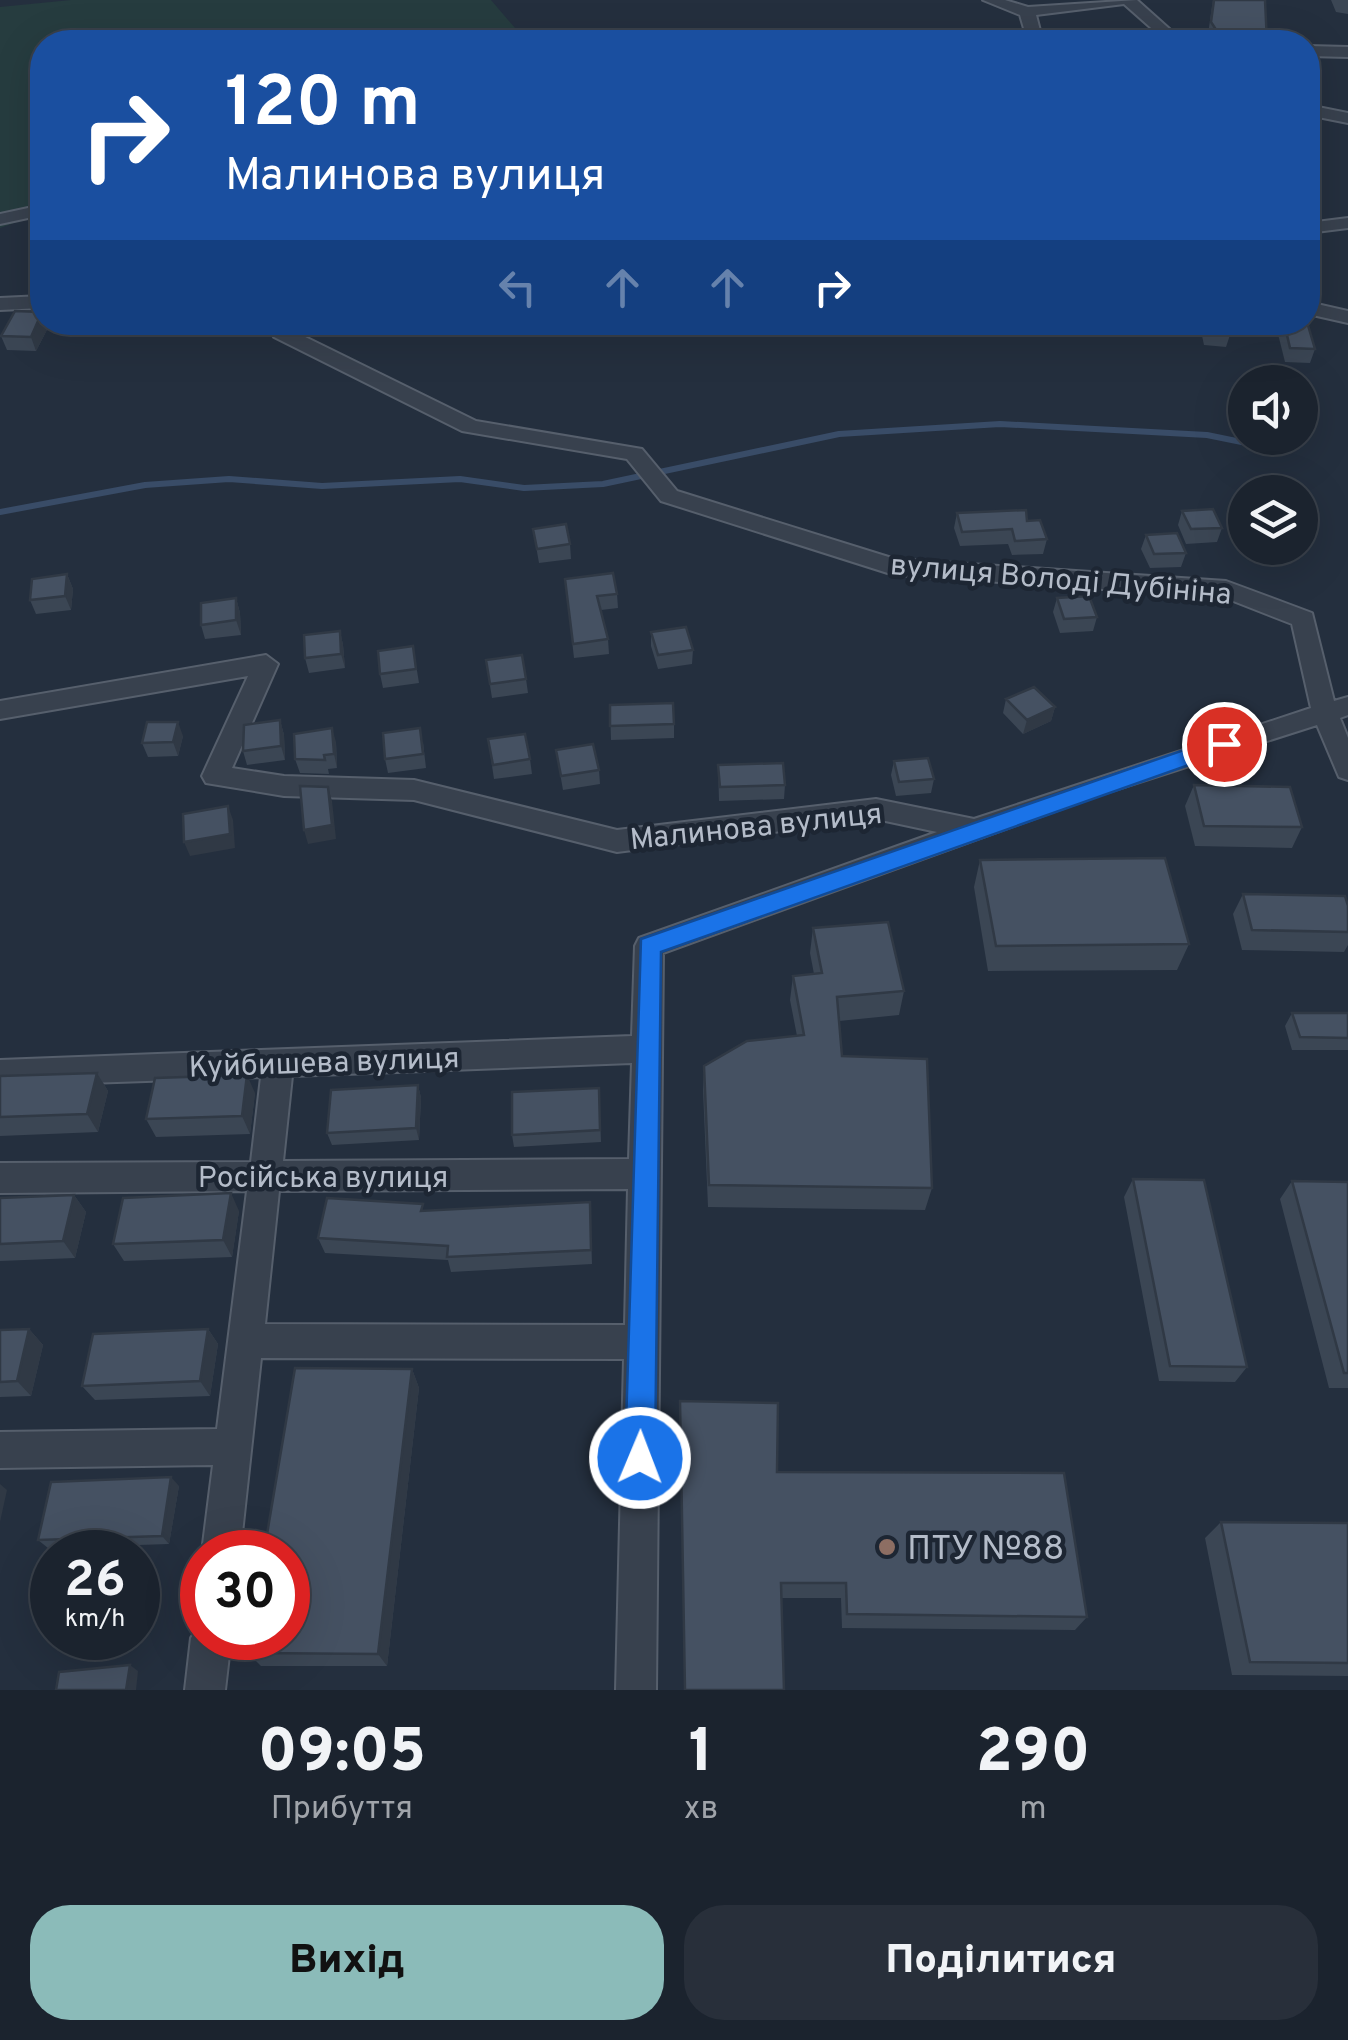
<!DOCTYPE html>
<html lang="uk">
<meta charset="utf-8">
<style>
body{margin:0;font-family:Overpass,sans-serif;background:#282f3a;color:#f1f3f6;height:100vh;display:flex;flex-direction:column;font-size:38px;white-space:nowrap}
*{box-sizing:border-box;margin:0}
p{font-size:32px;color:#a0a4aa}
.icon{flex:none;width:55px;height:55px;fill:none;stroke:currentColor;stroke-width:2;stroke-linecap:round;stroke-linejoin:round}
.map{position:relative;height:1690px;overflow:hidden}
.panel{display:flex;flex-direction:column;background:#1b232e;flex:1}
.panel>*{flex:none}
.top-card{position:absolute;left:30px;top:30px;width:1290px;height:305px;border-radius:40px;box-shadow:0 10px 40px #0002,0 0 0 2px #39404a;background:#1a4fa0;color:#fff;overflow:hidden}
.controls{position:absolute;left:1228px;top:365px;display:grid;gap:20px}
.controls a{display:grid;place-items:center;width:90px;height:90px;border-radius:50%;background:#1b232e;box-shadow:0 10px 40px #0002,0 0 0 2px #39404a;font-size:50px}
.speed{position:absolute;left:30px;top:1530px;display:flex;gap:20px;font-size:50px;font-weight:700;text-align:center}
.speed>*{display:grid;place-content:center;width:130px;height:130px;border-radius:50%;background:#1b232e;box-shadow:0 10px 40px #0002,0 0 0 2px #39404a;line-height:1}
.speed small{font-size:25px;font-weight:400}
.speed .limit{border:15px solid #d22;background:#fff;color:#111}
.pin{position:absolute;display:grid;place-items:center;width:85px;height:85px;color:#fff;margin:-42px;border:5px solid #fff;border-radius:50%;box-shadow:0 2px 10px #0007}
.me{position:absolute;width:110px;margin:-55px;rotate:1deg;stroke-linejoin:round;filter:drop-shadow(0 0 8px #0008)}
.turn{display:flex;align-items:center;gap:35px;height:210px;padding:0 30px;font-size:45px}
.turn .icon{width:130px;height:130px;stroke-width:2.5}
.turn b{display:block;font-size:70px;line-height:85px}
.lanes{display:flex;align-items:center;height:95px;padding:0 30px;background:#0003;justify-content:center;gap:50px;direction:ltr}
.lanes .off{opacity:.35}
.eta{display:flex;justify-content:space-evenly;align-items:center;height:170px;text-align:center}
.eta b{font-size:60px;font-weight:800;line-height:70px}
.action{display:flex;gap:20px;margin-top:auto;padding:20px 30px}
.action a{flex:1;height:115px;border-radius:40px;background:#8bbbb9;color:#111;font-size:40px;font-weight:800;line-height:115px;text-align:center}
.action a+a{background:#282f3a;color:#f1f3f6}
.map>svg:first-child{display:block}
</style>
<div class="map">
<svg width="1348" height="1690" viewBox="0 0 1348 1690">
<rect width="100%" height="100%" fill="#242f3e"/>
<path fill="#263c3f" d="M71 0H491L527 42H42V213L0 228V7Z"/>
<g fill="none" stroke-linecap="round" stroke-linejoin="round">
<path stroke="#394c67" stroke-width="6" d="M0 512 145 485 229 479 322 486 460 479 524 488 603 484 839 434 1000 424 1207 435 1276 449"/>
<defs>
<path id="street" d="M983 0H1005L1028 7 1137 0 1184 42H1167L1124 4 1036 15 1043 42H1028L1020 15Z
M1308 46 1348 47V57L1308 56Z
M1308 105 1348 113V123L1308 115Z
M42 205V215L0 224V214Z
M1348 218V228L1308 233V223Z
M42 296V308L0 310V298Z
M1308 302 1348 311V323L1308 314Z
M265 322H285L289 329 476 421 642 449 677 491 895 559 1226 581 1312 613 1334 701 1348 697V715L1340 718 1348 738V780L1339 777 1317 725 1099 795 663 953 656 1690H616L624 1359 261 1358 240 1552H202L213 1465 0 1468V1432L217 1429 247 1191 0 1193V1163L251 1162 261 1077 0 1086V1060L632 1036 635 946 639 938 937 832 876 819 617 852 414 800 284 796 206 783 202 776 248 676 0 719V701L266 655 278 664 232 768 284 776 414 780 617 830 876 799 974 819 1311 708 1292 624 1223 597 894 575 661 501 627 459 462 431 274 337ZM632 1063 629 1159 283 1161 292 1076ZM628 1189 625 1325 265 1324 279 1191Z
M202 1622V1638H231L225 1690H185L191 1638Z"/>
</defs>
<use href="#street" stroke="#565f6c" stroke-width="4"/>
<use href="#street" fill="#38414e" fill-rule="evenodd"/>
</g>
<path fill="#3b4654" d="M1213 0H1265L1267 42H1213L1208 34Z
M1331 0H1348V14L1336 12Z
M1199 322H1229L1231 332 1226 347 1204 345Z
M1275 322H1307L1315 349 1310 363 1285 362Z
M49 326 36 351 7 350 1 336Z
M1182 511 1222 528 1217 542 1186 544 1178 525Z
M957 513 1027 521 1047 539 1043 554 1012 555 1008 544 960 546 954 528Z
M533 529 570 544 571 559 539 563Z
M1146 535 1186 553 1181 567 1150 568 1141 549Z
M67 574 73 589 71 610 36 614 30 600Z
M565 579 617 594 618 608 601 610 608 639 609 654 574 658Z
M236 598 240 613 241 635 205 639 201 625Z
M1057 598 1097 617 1093 631 1060 633 1053 612Z
M340 631 343 645 345 668 309 673 305 658Z
M651 632 693 650 692 664 658 669 651 646Z
M413 646 419 683 383 688 380 674Z
M486 660 526 679 528 693 492 698Z
M1006 699 1055 707 1051 721 1023 734 1003 713Z
M610 705 674 724V738L611 740Z
M280 720 284 735 285 760 247 765 243 751Z
M183 736 178 756 148 757 142 743Z
M488 739 530 759 532 774 494 779Z
M336 742 337 768 328 769 329 774 300 773 295 759Z
M423 742 426 768 388 773 385 759Z
M556 750 599 770 600 784 563 790Z
M894 761 934 779 931 793 896 796 891 775Z
M718 765 785 785 784 799 719 801Z
M1194 785 1302 827 1292 848 1195 846 1185 806Z
M980 860 1189 944 1177 970 988 971 974 887Z
M1243 894 1348 906V945L1344 952 1242 950 1233 914Z
M813 928 904 991 899 1015 839 1021 842 1056 932 1188 925 1210 708 1207 703 1090 704 1066 797 1036 790 1000 793 976 814 974 810 953Z
M1292 1013H1348V1050H1292L1285 1026Z
M97 1073 108 1091 98 1132 0 1136V1076Z
M418 1085 421 1098 419 1140 332 1145 327 1133Z
M599 1088 601 1142 514 1147 512 1135Z
M255 1093 250 1134 156 1137 146 1119Z
M1133 1179 1247 1367 1235 1382 1159 1381 1124 1197Z
M1292 1181 1348 1182V1388H1329L1280 1199Z
M74 1195 86 1212 75 1258 0 1261V1198Z
M590 1202 592 1264 451 1272 448 1260 325 1253 318 1238 425 1211Z
M239 1211 232 1257 124 1261 113 1244Z
M29 1329 43 1345 31 1396 0 1397V1330Z
M208 1329 218 1344 210 1396 95 1400 82 1386Z
M412 1369 419 1388 387 1666H261L248 1653Z
M777 1472 1087 1617 1075 1630 842 1628 841 1598H782Z
M179 1486 169 1544 48 1548 38 1540Z
M1221 1522 1348 1523V1676L1232 1675 1205 1538Z"/>
<path fill="#303945" d="M42 314V322H48L49 326 36 351 31 337Z
M67 574 73 589 71 610 65 596Z
M236 598 240 613 241 635 236 620Z
M340 631 343 645 345 668 341 654Z
M1055 707 1051 721 1023 734 1027 720Z
M280 720 284 735 285 760 281 746Z
M178 722 183 736 178 756 173 742Z
M332 728 336 742 337 768 334 754Z
M328 787 332 801 336 839 308 844 304 830Z
M228 806 233 820 235 848 190 856 184 842Z
M97 1073 108 1091 98 1132 87 1114Z
M247 1075 255 1093 250 1134 242 1116Z
M418 1085 421 1098 419 1140 416 1128Z
M231 1193 239 1211 232 1257 223 1240Z
M74 1195 86 1212 75 1258 63 1241Z
M29 1329 43 1345 31 1396 17 1381Z
M208 1329 218 1344 210 1396 200 1381Z
M412 1369 419 1388 387 1666 378 1654Z
M171 1477 179 1486 169 1544 162 1536Z
M0 1484 7 1490 0 1522Z
M130 1665 138 1671 136 1690H126Z"/>
<path fill="#455162" stroke="#303945" stroke-width="2.5" d="M1214 0H1265L1267 42H1224L1211 22Z
M1110 34 1114 42H1087L1081 35Z
M15 311 42 312 31 337 1 336Z
M1206 322H1229L1231 332 1208 331Z
M1284 322H1307L1315 349 1290 348Z
M1213 509 1222 528 1191 529 1182 511Z
M1026 510 1027 521 1040 520 1047 539 1015 541 1012 529 962 532 957 513Z
M566 524 570 544 537 549 533 529Z
M1177 533 1186 553 1154 554 1146 535Z
M613 573 617 594 597 596 608 639 573 644 565 579Z
M67 574 65 596 30 600 32 579Z
M1089 596 1097 617 1064 619 1057 598Z
M236 598V620L201 625V603Z
M686 627 693 650 658 655 651 632Z
M340 631 341 654 305 658 304 635Z
M413 646 416 669 380 674 378 651Z
M522 655 526 679 490 684 486 660Z
M1034 687 1055 707 1027 720 1006 699Z
M673 703 674 724 610 726V705Z
M280 720 281 746 243 751 244 725Z
M147 722H178L173 742 142 743Z
M332 728 334 754 324 755 325 760 295 759 294 734Z
M420 728 423 754 385 759 383 733Z
M525 734 530 759 493 765 488 739Z
M593 744 599 770 561 776 556 750Z
M928 758 934 779 899 782 894 761Z
M783 763 785 785 720 787 718 765Z
M1194 785 1290 787 1302 827 1204 826Z
M300 786 328 787 332 825 304 830Z
M228 806 230 834 184 842 183 814Z
M1165 858 1189 944 996 946 980 860Z
M1243 894 1345 896 1348 906V932L1252 930Z
M888 922 904 991 837 997 842 1056 927 1059 932 1188 709 1185 704 1066 747 1041 804 1035 793 976 822 973 813 928Z
M1292 1013H1348V1038L1300 1037Z
M97 1073 87 1114 0 1117V1076Z
M247 1075 242 1116 146 1119 155 1078Z
M418 1085 416 1128 327 1133 331 1090Z
M599 1088 600 1130 512 1135V1092Z
M1133 1179 1204 1180 1247 1367 1170 1366Z
M1292 1181 1348 1182V1373H1344Z
M231 1193 223 1240 113 1244 123 1198Z
M74 1195 63 1241 0 1244V1198Z
M327 1198 423 1204 421 1211 590 1202 591 1250 447 1257 448 1246 318 1238Z
M29 1329 17 1381 0 1382V1330Z
M208 1329 200 1381 82 1386 93 1334Z
M295 1368 412 1369 378 1654 248 1653 250 1638H288V1552H264Z
M680 1401 778 1403 777 1472 1064 1473 1087 1617 847 1614 846 1583H781L784 1690H685Z
M171 1477 162 1536 38 1540 51 1482Z
M1221 1522 1348 1523V1663L1250 1662Z
M130 1665 126 1690H56L59 1672Z"/>
<path fill="#1a73e8" stroke="#114b97" stroke-width="2.5" d="M1224 736 1231 738V750L661 952 655 1458 651 1469 640 1473 630 1469 625 1458 641 939Z"/>
<circle fill="#8d6e63" stroke="#1d2633" stroke-width="4" cx="887" cy="1547" r="10"/>
<g text-anchor="middle" stroke-width="9" stroke-linejoin="round" paint-order="stroke">
<g font-size="30" fill="#b4bcc9" stroke="#1d2633">
<text transform="translate(1061 579) rotate(5)" y="10">вулиця Володі Дубініна</text>
<text transform="translate(756 826) rotate(-6)" y="10">Малинова вулиця</text>
<text transform="translate(324 1062) rotate(-2)" y="10">Куйбишева вулиця</text>
<text x="323" y="1187">Російська вулиця</text>
</g>
<g font-size="35" fill="#b4bcc9" stroke="#1d2633" text-anchor="start">
<text x="907" y="1559">ПТУ №88</text>
</g>
</g>
</svg>
<div class="controls">
<a><svg class="icon" aria-label="sound" viewBox="0 0 24 24"><path d="M4 9h4l5-4v14l-5-4H4zM17 9q2 3 0 6"/></svg></a>
<a><svg class="icon" aria-label="layers" viewBox="0 0 24 24"><path d="M12 4l9 5-9 5-9-5zM3 14l9 5 9-5"/></svg></a>
</div>
<div class="speed"><div>26<small>km/h</small></div><div class="limit">30</div></div>
<div class="pin" style="left:1224px;top:744px;background:#d93025"><svg class="icon" aria-label="arrive" viewBox="0 0 24 24"><path d="M6 21V4h12l-3 4 3 4H6"/></svg></div>
<svg class="me" style="left:640px;top:1458px" viewBox="-20 -20 40 40"><circle r="17" fill="#1a73e8" stroke="#fff" stroke-width="3"/><path d="M0-11L8 9 0 5-8 9z" fill="#fff"/></svg>
<div class="top-card">
<div class="turn"><svg class="icon" aria-label="right" viewBox="0 0 24 24"><path d="M7 20v-9h11M14 6l5 5-5 5"/></svg><div><b>120 m</b>Малинова вулиця</div></div>
<div class="lanes"><svg class="icon off" aria-label="left" viewBox="0 0 24 24"><path d="M17 20v-9H6M10 6l-5 5 5 5"/></svg><svg class="icon off" aria-label="ahead" viewBox="0 0 24 24"><path d="M12 20V5M6 11l6-6 6 6"/></svg><svg class="icon off" aria-label="ahead" viewBox="0 0 24 24"><path d="M12 20V5M6 11l6-6 6 6"/></svg><svg class="icon" aria-label="right" viewBox="0 0 24 24"><path d="M7 20v-9h11M14 6l5 5-5 5"/></svg></div>
</div>
</div>
<section class="panel">
<div class="eta">
<div><b>09:05</b><p>Прибуття</p></div>
<div><b>1</b><p>хв</p></div>
<div><b>290</b><p>m</p></div>
</div>
<div class="action"><a>Вихід</a><a>Поділитися</a></div>
</section>
